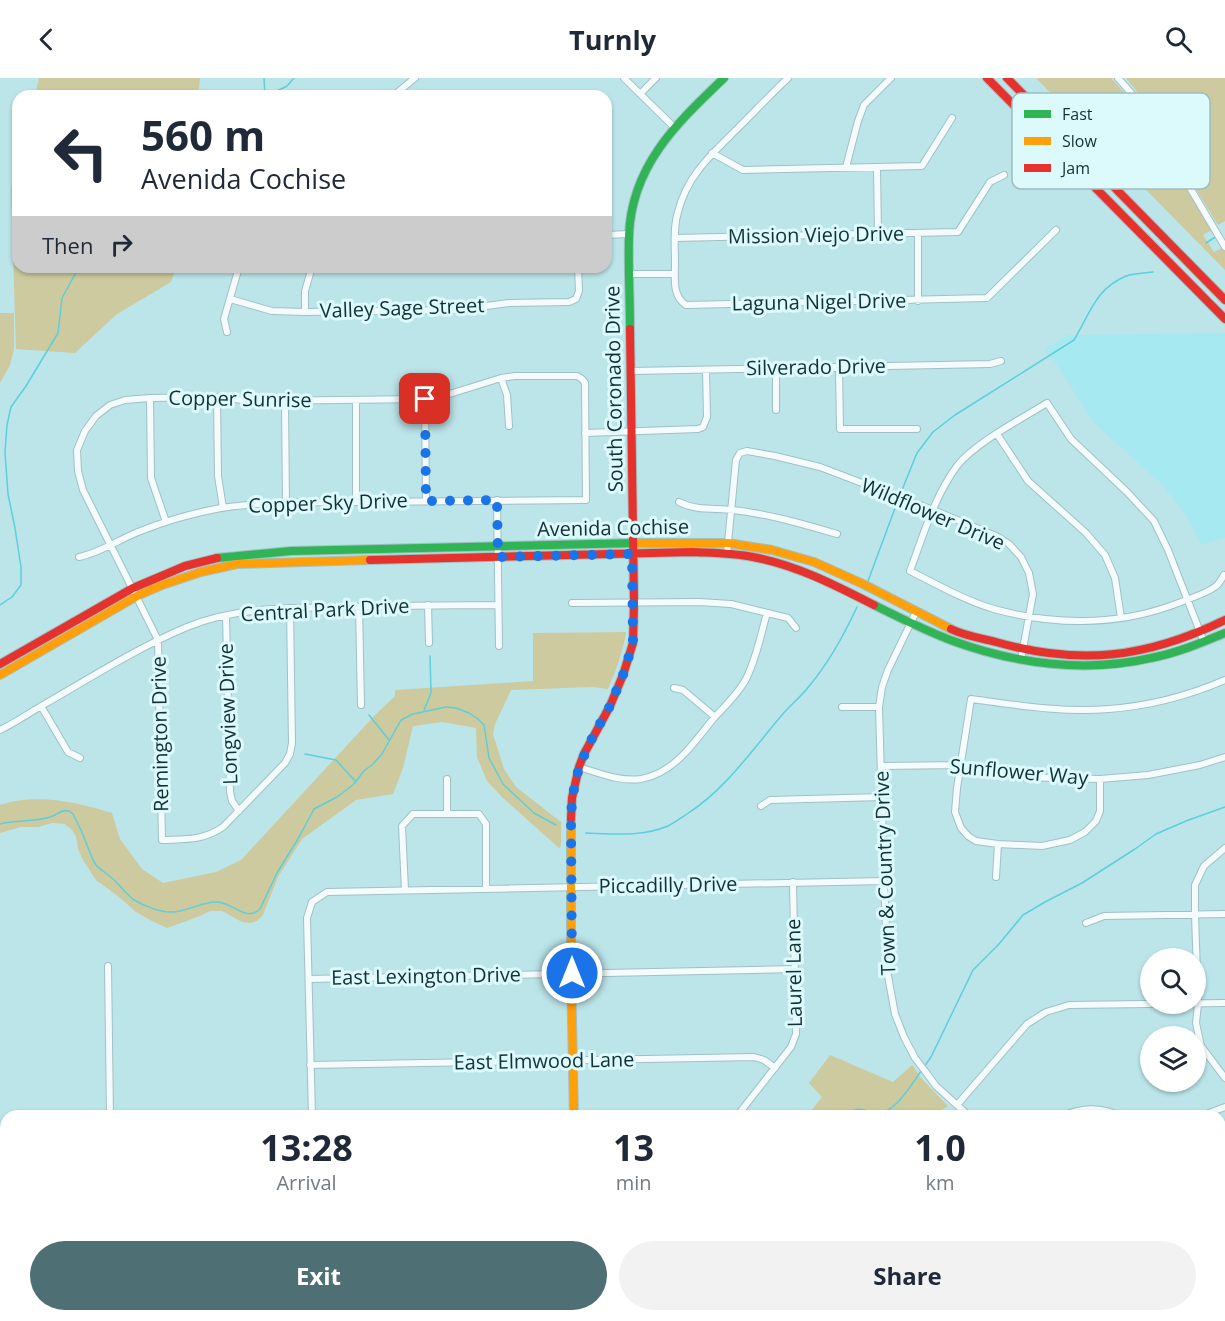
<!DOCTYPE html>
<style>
body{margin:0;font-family:"Open Sans",sans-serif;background:#f2f2f3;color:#1f2937;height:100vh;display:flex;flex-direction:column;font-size:22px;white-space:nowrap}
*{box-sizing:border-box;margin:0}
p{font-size:20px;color:#747a83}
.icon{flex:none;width:33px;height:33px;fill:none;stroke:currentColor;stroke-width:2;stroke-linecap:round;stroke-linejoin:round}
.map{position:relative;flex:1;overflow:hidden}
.details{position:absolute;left:0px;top:1032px;width:1226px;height:212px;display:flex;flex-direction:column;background:#fff;border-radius:18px 18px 0 0;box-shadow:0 2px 4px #0004}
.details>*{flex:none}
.banner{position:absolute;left:12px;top:12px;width:600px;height:183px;border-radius:18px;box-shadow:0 2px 4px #0004;background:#fff;color:#1f2937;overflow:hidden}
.buttons{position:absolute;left:1140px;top:870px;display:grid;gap:12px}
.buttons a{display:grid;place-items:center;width:66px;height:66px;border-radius:50%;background:#fff;box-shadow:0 2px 4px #0004;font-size:30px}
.pin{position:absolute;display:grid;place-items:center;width:51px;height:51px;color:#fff;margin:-26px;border-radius:12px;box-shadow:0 3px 9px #0006}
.me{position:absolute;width:66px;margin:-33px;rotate:0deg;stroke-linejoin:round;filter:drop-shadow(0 0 4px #0008)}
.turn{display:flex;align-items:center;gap:21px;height:126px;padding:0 30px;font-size:27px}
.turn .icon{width:78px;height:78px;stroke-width:2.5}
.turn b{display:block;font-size:42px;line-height:51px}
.then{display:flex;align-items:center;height:57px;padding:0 30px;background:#0003;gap:12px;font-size:22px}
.eta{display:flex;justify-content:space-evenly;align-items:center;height:102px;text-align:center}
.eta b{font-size:36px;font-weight:700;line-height:42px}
.cta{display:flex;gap:12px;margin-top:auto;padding:12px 30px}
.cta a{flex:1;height:69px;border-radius:36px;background:#4e7074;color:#fff;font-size:24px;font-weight:700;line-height:69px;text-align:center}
.cta a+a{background:#f2f2f3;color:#1f2937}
header{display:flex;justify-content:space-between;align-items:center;height:78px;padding:0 30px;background:#fff;font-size:27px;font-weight:700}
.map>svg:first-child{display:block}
</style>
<header><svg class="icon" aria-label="back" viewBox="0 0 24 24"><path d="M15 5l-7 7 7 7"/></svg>Turnly<svg class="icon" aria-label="search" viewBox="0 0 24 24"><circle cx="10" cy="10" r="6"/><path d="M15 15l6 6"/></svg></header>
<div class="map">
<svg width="1225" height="1243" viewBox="0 0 1225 1243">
<rect width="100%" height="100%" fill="#bce5ea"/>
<path fill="#a7e9f1" d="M1225 255V459L1202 467 1187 439 1162 406 1095 346 1055 284 1045 272 1068 257Z"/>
<path fill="#ccca9e" d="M39 0H200L198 18H35Z
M1036 0H1111L1159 53 1213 151 1203 157 1214 174 1224 169 1225 171V192Z
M1126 0H1225V143L1218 147 1188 98 1155 36Z
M18 85V189H176L171 204 117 236 75 275 16 271 11 112Z
M0 235H14V271L10 287 0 305Z
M626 554C623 574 616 592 608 611L592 609 511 612 495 646 493 656 504 691 516 709 561 744V768L559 770 503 720 487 703 477 679 476 650 442 644 413 648 403 690 393 716 356 722 302 761 278 799 263 837 257 843 250 845 242 844 222 833H210L200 838 167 850 150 842 136 834 119 819 96 802 83 782 78 771 76 758 71 751 65 746 52 745 38 749H21L0 755V727C37 715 76 724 112 735L120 761 142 791 163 805 216 794 241 782 375 637 395 618V612L533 603V555Z
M830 977 893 1004 912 987 921 1000 948 1028 932 1038H807L822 1019 809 1005Z
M589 1238H710L701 1243H589Z"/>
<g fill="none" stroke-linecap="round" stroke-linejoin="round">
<path stroke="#5bcfda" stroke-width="1.5" d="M264 0 265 18
M267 18 287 8 294 0
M1206 165 1217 158
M900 417 917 375 933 354 955 337 1074 262C1090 236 1095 211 1126 198 1134 195 1145 195 1153 194
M868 503 898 422
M0 527 12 519 21 507V489L15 450 8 416 5 374 7 347 11 329 26 308 58 255 62 220 79 189
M424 632 431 615 430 578
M369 637 389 662
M305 676 336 682 356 704
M0 746C16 742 35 744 50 739 58 737 60 731 69 733L73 736 81 752 93 782 96 787C103 794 111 798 117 805 123 811 127 817 134 822 144 828 162 835 173 834 189 833 203 823 218 824 235 826 246 844 260 831L277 795 298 761 314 731 337 719 353 707 364 693 373 686 382 676 401 642 413 636 446 629 456 630 469 635 478 641 484 647 489 680 503 706 534 735 556 747
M586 755C614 756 642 759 668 748 674 745 681 740 687 736 726 711 752 672 782 637 790 627 802 618 810 607 830 583 844 557 857 529
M924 989 931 979 973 892 999 866 1023 837 1045 824 1082 805 1135 771 1156 756 1186 743 1225 729
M851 1038V1033C860 1029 867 1033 875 1037 896 1034 910 1009 921 993
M686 1243 695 1238"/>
<defs>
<path id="street" d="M624 0 674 49
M788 0C771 16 755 33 739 49 713 75 687 97 678 134 673 150 675 169 675 185 675 200 672 218 686 227L987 220 1056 152
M1118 0 1160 48 1186 103 1225 169
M640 16 656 0
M393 18 415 0
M712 75 743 92 922 88 952 40
M846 89 858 43 864 27 891 0
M877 89 878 156
M918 155V223
M606 157 629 156
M675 160 958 154 990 104 1004 97
M630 196H675
M230 221 272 233 305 234 456 232 509 225 569 224 576 221 579 213 578 189
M305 234V213L312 189
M227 254 224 241 239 189
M839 289 840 351H917
M776 290V332
M631 293 990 286 1001 283
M501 300 507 317 509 348
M217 319 218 398 223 430
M150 320 151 400 166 444
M425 321 426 423
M356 322V424
M285 323 286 425
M585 355 698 351 703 349 707 339 706 292
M997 356 1028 403 1086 455 1105 477 1115 500 1121 540
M497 422 499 568
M679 424C696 433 715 430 733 432 769 436 803 446 837 456
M727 475 736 382 740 375 747 373 775 378 820 389 933 432 996 458 1009 466 1021 479 1029 495 1033 516 1021 582
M79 479C100 475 118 462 138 454 165 443 193 435 221 430 266 423 312 425 358 424 434 423 510 422 586 422L585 305 582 301 577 298H515L501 300 440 319 425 321 252 323 217 319 150 320 125 322 110 327 96 338 85 353 77 372 78 393 83 412 158 562 162 762C186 761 202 763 223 749L285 685 290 676 292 665 290 530
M572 525 699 524 731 526 788 540 796 550
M428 527 429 565
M359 529 361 627
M916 534 888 592 882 609 879 629 884 803 888 898 895 936 904 959 915 980 925 993 936 1008 969 1038
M226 538 230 714 232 723 239 733
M1204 564 1168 472 1154 443 1127 414 1071 361 1047 325C1021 341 975 365 957 388 934 419 923 458 910 493 936 506 966 523 994 531 1051 547 1114 548 1170 528 1180 524 1209 515 1216 508 1220 505 1222 500 1224 497
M674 610 683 612 715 639
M41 628 68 674 80 680
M842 629H879
M0 652C15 645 29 635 43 627 90 600 137 570 187 549 238 528 294 530 348 529 398 528 448 527 498 527
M881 688 961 687 1019 699 1100 701 1148 697 1200 687 1225 679
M579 689C599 695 620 704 641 701 675 695 694 664 714 640 725 628 738 616 746 601 756 582 761 556 767 535
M447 701V736
M1100 701V733L1096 743 1085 754 1070 762 1042 768 998 766 976 763 968 758 961 750 955 734 957 710 971 621C1016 627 1063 635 1109 631 1149 628 1188 618 1225 602
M761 728 770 722 882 719
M1225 770 1204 788 1195 807V836L1198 926 1196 945 1201 968 1225 1000
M996 799 998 766
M405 812 402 748 413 736H479L486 746V810
M1086 845 1104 838 1225 836
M108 888 110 1038
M309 901 795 891
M310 987 754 979 764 982 775 990
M957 1027 1027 946 1046 934 1069 927 1225 925
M312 1038 307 840 312 824 327 814 884 803
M737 1038 791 969 796 956 793 804
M1060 1038C1083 1030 1098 1028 1121 1038
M1201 1038 1225 1029
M1220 1099H1225
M1220 1187H1225
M113 1238V1243
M338 1238 342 1243
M849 1238V1243
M940 1238V1243
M1023 1238V1243
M1158 1238 1159 1243"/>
<path id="fast" d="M630 251C630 220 628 189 629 158 631 88 677 45 724 0
M217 480 291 473 637 465
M874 527C900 540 926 553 953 563 1016 586 1086 595 1151 580 1177 575 1201 565 1225 555"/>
<path id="slow" d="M637 465H728L772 472 814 484 863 506 951 551
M0 597 137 518 162 507 201 494 237 486 370 482
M571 741V895L574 1038"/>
<path id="jam" d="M987 0 1225 241
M1007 0 1225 222
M370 482 692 474C712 475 733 475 753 479 796 487 835 507 874 527
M951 551C965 558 981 560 996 564 1080 588 1146 580 1225 542
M0 586 133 510 185 488 217 480
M571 741 572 720 579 689 584 676 610 628 623 597 633 565 634 524 630 251
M580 1238 581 1243"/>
</defs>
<use href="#street" stroke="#a0c1c4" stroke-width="8"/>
<use href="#fast" stroke="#a0c1c4" stroke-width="10"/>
<use href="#slow" stroke="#a0c1c4" stroke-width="10"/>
<use href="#jam" stroke="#a0c1c4" stroke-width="10"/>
<use href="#street" stroke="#f5fbfc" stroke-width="6"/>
<use href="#fast" stroke="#30b455" stroke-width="8"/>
<use href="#slow" stroke="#ff9f0a" stroke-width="8"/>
<use href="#jam" stroke="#e5322d" stroke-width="8"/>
</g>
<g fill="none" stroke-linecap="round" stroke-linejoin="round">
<path stroke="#1a73e8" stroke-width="10" stroke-dasharray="0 18" d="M425 321 426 423 497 422 498 479 632 476 633 565 623 597 610 628 594 656 579 689 572 720 571 746 572 895"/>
</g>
<g text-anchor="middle" stroke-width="6" stroke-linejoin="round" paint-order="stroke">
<g font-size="20" fill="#123135" stroke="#dcf9fc">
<text transform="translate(816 157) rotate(-1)" y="7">Mission Viejo Drive</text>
<text transform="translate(819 224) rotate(-1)" y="7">Laguna Nigel Drive</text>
<text transform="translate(402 230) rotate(-2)" y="7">Valley Sage Street</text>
<text transform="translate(816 289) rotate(-1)" y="7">Silverado Drive</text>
<text transform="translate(614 311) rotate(-91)" y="7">South Coronado Drive</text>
<text transform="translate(240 321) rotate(1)" y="7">Copper Sunrise</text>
<text transform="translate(328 425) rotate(-2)" y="7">Copper Sky Drive</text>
<text transform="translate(933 436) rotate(23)" y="7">Wildflower Drive</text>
<text transform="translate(613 450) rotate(-1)" y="7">Avenida Cochise</text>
<text transform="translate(325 532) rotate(-3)" y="7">Central Park Drive</text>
<text transform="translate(228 636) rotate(-92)" y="7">Longview Drive</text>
<text transform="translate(160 656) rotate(-91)" y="7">Remington Drive</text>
<text transform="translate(1019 694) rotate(5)" y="7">Sunflower Way</text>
<text transform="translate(885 795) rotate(-92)" y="7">Town &amp; Country Drive</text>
<text transform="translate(668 807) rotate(-1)" y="7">Piccadilly Drive</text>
<text transform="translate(794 895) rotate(-91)" y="7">Laurel Lane</text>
<text transform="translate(426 898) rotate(-1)" y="7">East Lexington Drive</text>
<text transform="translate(544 983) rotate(-1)" y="7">East Elmwood Lane</text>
</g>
</g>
<rect x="1012" y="15" width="198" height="96" rx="9" fill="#dcf9fc" stroke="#9fbdc0" stroke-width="1.5"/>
<rect x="1024" y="32" width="27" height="8" fill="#30b455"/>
<rect x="1024" y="59" width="27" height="8" fill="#ff9f0a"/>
<rect x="1024" y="86" width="27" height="8" fill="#e5322d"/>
<g font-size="16" fill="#123135">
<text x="1062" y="42">Fast</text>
<text x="1062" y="69">Slow</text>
<text x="1062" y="96">Jam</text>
</g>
</svg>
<div class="buttons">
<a><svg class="icon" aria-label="search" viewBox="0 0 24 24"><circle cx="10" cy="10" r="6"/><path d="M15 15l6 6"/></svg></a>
<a><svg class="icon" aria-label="layers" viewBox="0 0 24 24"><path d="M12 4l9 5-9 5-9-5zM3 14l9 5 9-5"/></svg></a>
</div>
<div class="pin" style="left:425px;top:321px;background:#d93025"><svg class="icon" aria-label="arrive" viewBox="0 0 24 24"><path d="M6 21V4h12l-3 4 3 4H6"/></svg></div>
<svg class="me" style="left:572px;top:895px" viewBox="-20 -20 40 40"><circle r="17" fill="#1a73e8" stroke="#fff" stroke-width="3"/><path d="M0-11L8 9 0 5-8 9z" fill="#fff"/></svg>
<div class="banner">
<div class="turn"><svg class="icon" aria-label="left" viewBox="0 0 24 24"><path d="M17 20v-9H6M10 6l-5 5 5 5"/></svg><div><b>560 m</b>Avenida Cochise</div></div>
<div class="then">Then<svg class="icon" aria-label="right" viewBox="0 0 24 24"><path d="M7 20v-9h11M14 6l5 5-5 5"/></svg></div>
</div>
<section class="details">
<div class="eta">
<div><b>13:28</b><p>Arrival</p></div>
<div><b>13</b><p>min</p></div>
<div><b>1.0</b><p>km</p></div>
</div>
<div class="cta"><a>Exit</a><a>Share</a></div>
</section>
</div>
